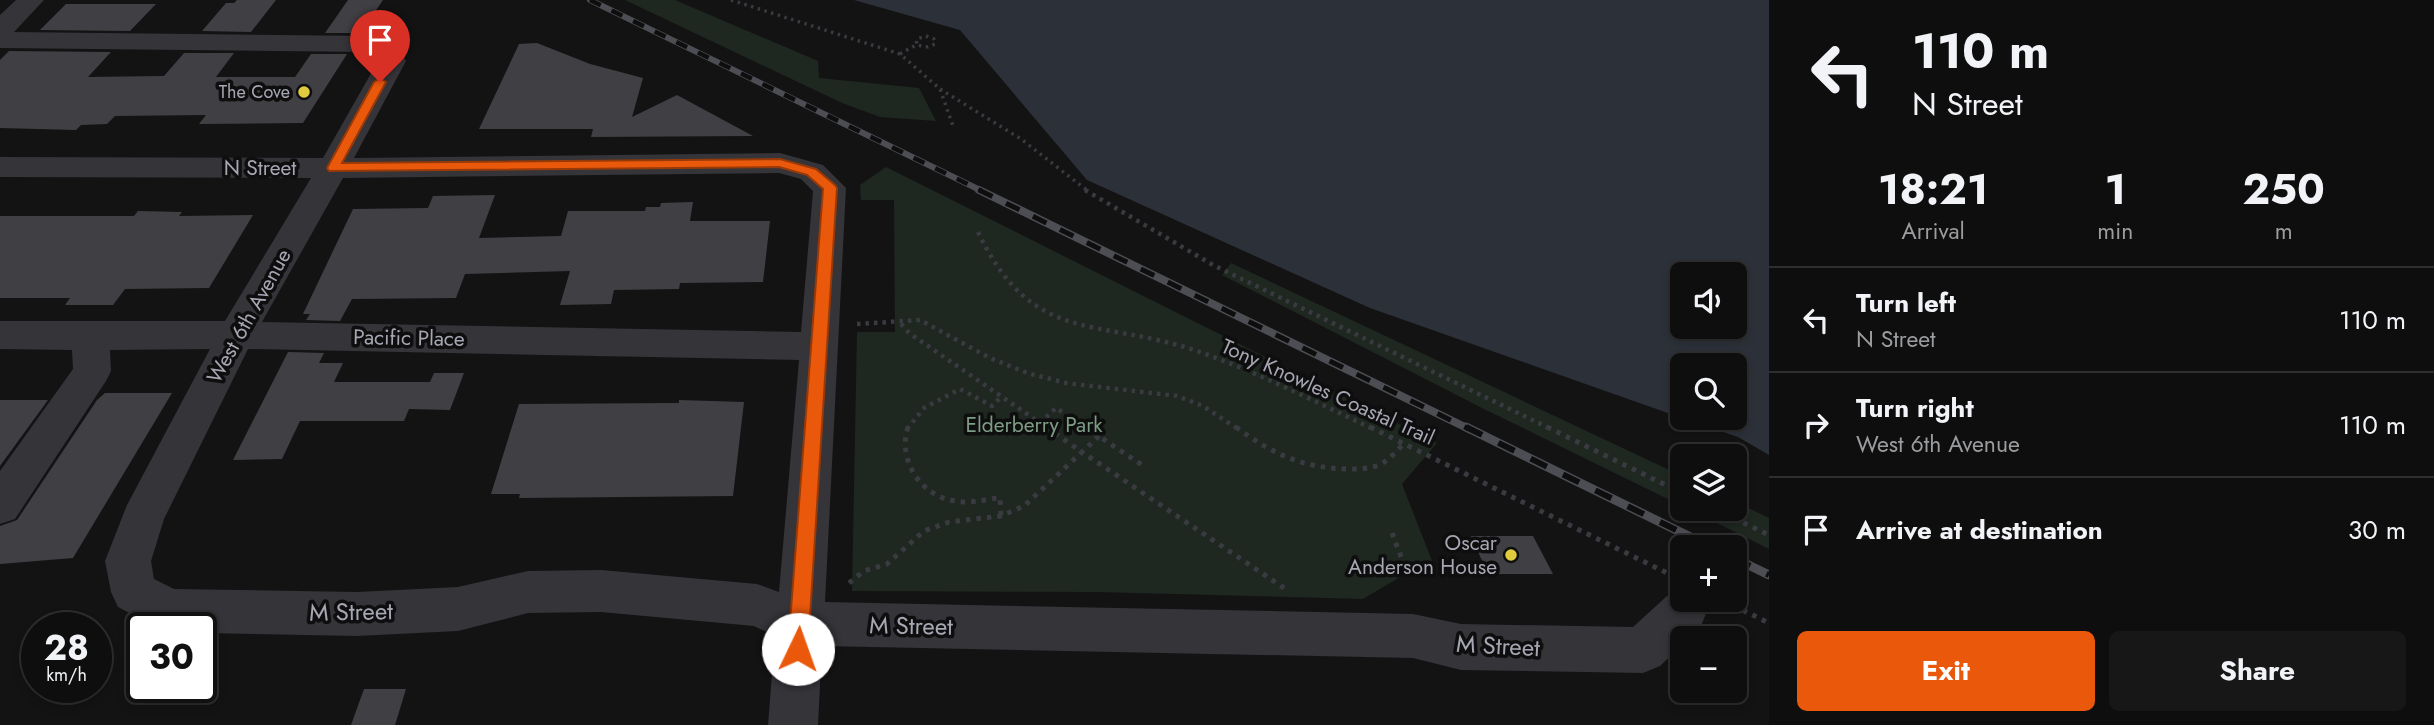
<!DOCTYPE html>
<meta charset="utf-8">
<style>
body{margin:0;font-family:Jost,sans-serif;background:#171718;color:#f1f3f6;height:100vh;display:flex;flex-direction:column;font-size:26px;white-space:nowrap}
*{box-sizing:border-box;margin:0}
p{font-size:23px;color:#9b9c9e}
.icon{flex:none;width:38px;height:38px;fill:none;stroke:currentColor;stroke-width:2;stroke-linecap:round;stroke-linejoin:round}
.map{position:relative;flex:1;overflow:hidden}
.panel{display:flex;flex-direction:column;background:#0e0e0f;width:665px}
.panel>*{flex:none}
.banner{background:#0e0e0f;color:#f1f3f6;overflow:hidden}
.buttons{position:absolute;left:1670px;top:262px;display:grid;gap:14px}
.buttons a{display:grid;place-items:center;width:77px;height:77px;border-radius:10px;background:#0e0e0f;box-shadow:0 4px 10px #0003,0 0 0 2px #2e2e2f;font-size:35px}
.speed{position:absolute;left:21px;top:612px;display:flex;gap:14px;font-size:35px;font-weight:700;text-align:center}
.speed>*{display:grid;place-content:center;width:91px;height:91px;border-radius:50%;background:#0e0e0f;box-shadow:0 4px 10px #0003,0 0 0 2px #2e2e2f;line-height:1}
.speed small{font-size:18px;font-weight:400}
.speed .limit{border:4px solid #111;border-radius:10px;background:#fff;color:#111}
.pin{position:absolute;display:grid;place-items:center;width:60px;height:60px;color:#fff;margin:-72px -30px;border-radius:50% 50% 50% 0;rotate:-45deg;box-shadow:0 0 7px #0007}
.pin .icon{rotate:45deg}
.me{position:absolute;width:77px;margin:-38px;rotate:3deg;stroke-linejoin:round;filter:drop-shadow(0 0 5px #0008)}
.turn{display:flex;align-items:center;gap:24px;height:147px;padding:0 28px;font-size:32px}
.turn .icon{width:91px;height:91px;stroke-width:2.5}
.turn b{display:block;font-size:49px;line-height:60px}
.eta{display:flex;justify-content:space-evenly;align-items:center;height:119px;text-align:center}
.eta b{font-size:42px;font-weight:700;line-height:49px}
.cta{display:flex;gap:14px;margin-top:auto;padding:14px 28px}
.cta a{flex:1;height:80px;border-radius:10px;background:#ea580c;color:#fff;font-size:28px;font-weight:700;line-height:80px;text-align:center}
.cta a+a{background:#171718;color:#f1f3f6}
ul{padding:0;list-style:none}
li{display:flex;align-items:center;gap:21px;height:105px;padding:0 28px;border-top:2px solid #2e2e2f}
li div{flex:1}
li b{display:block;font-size:26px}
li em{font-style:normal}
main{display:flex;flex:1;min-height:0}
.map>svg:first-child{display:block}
</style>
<main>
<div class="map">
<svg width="1769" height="725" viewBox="0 0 1769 725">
<rect width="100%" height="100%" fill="#131314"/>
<path fill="#1f2721" d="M625 0H675L818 61 819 78 919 88 936 121 880 117 842 103Z
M886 167 1437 443 1402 484 1436 571 1412 570 1363 599 1097 592 852 591 857 332H895L894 200H861L860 185Z
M1231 263 1682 476V506L1482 408 1222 275Z
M1734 501 1769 518V549L1689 509H1734Z"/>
<path fill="#2c3139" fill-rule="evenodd" d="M854 0H1769V455L1738 437 1683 418H1734V366H1682V418L1370 308 1087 180 960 30ZM1682 275H1734V327H1682Z"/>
<path fill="#404044" d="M237 0H276L251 32 202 31 226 3H234Z
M348 0H383L361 33H325Z
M66 4H156L130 31 40 30Z
M537 43 590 64 643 78 632 117 677 95 753 136 591 137 593 129H479L519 44Z
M9 51 111 52 88 77 164 76 184 53H234L216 77H295L311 54H347L303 123 199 124 206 115 115 116 107 124 81 125 76 130 0 128V60Z
M495 195 479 238 561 236 568 211H645L646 207H660L661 203 693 202 690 221H770L763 282 680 283 679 289 614 290 611 304 560 305 570 271 465 274 456 298 352 299 340 321 306 320 310 314H303L353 209 428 208 433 196Z
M138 211 182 212 179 216 253 215 209 288 125 289 113 305H65L70 298H0V216H134Z
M288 352 324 353 319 363H343L334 382H430L434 373H464L450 410 409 409 404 421H300L282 459 233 460Z
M105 393H172L73 558 0 564V526L17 520 97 400Z
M0 400H48L0 466Z
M679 400 744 402 733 496 519 498 520 494H491L519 404 679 403Z
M1471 536H1533L1553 574H1488Z
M364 689H406L395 725H351Z"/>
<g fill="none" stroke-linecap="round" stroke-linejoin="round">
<path stroke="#3a3b40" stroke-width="3.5" stroke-dasharray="2.5 4.5" stroke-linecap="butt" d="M731 0 900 54 940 89 953 126
M926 36 934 39 935 44 928 47 916 45 917 39Z
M900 54 916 45
M940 89 1021 139 1088 191"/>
<path stroke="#3a3b40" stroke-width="4.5" stroke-dasharray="3.5 5" stroke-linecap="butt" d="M1085 190 1213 265 1551 429
M978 232C1033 347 1098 317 1197 351 1257 372 1316 402 1373 429
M857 324 920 320 990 358 1027 373 1066 383 1177 396 1203 406 1238 429
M901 324 909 333 1049 429
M1040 423 1056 408 1088 429
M907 429 924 408 960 389 992 406 1002 396"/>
<path stroke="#3a3b40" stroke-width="5" stroke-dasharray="4.5 6" stroke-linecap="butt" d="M908 427C897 460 921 497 956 501 970 504 985 499 1000 498L1001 516
M1085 427 1142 465
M1236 427C1271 453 1302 468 1347 469 1358 469 1369 469 1379 465 1389 460 1397 451 1404 443
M1370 427 1669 574
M1547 427 1682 493
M1099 436 1082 452 1287 590
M1715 509 1769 535
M1392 533 1405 567
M849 583 864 571 887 564 924 531 949 522 1001 516 1024 506 1082 452 1046 427
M1724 601 1769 623"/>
<path fill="#343439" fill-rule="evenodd" d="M16 0H44L14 32 374 36 397 44 406 61 354 158 780 153 823 165 846 188 825 602 1413 614 1461 624 1633 627 1667 596 1682 590V600H1703L1707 611 1701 626 1688 639H1682V645L1660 666 1643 673 1461 670 1413 658 822 646 818 725H768L775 636 754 626 601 612 528 613 458 631 357 636 201 633V628H158L118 607 111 592 105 561 127 505 210 349 110 350 111 371 106 381 15 519 0 524V471L73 369 72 350 0 349V321H225L311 178 0 177V157L323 158 378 61 375 55 369 52 0 48V15ZM779 173 801 179 813 191 801 332 262 322 343 178ZM248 349 799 360 779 592 757 584 601 570 528 571 458 587 357 592 174 589 154 579 151 561 164 519Z"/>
<defs>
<path id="rail-far2" d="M590 0 982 191"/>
<path id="rail-far1" d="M979 190 1469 429"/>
<path id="rail" d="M1466 427 1713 548
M1734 558 1769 575"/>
</defs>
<use href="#rail-far2" stroke="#4d4e54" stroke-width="6"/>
<use href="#rail-far1" stroke="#4d4e54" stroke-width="8"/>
<use href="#rail" stroke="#4d4e54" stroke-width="9"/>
<use href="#rail-far2" stroke="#0e0e0f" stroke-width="4.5" stroke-dasharray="12" stroke-linecap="butt"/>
<use href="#rail-far1" stroke="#0e0e0f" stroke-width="5" stroke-dasharray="15" stroke-linecap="butt"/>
<use href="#rail" stroke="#0e0e0f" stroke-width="6" stroke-dasharray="18" stroke-linecap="butt"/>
</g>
<path fill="#ea580c" stroke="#983908" stroke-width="2" d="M380 78 386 82 342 163 780 159 816 169 835 185 837 188 808 649 805 656 798 659 791 656 788 649 823 189 807 175 779 167 329 171 327 168 374 82Z"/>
<g fill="#e0cb3f" stroke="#0e0e0f" stroke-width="2.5">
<circle cx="304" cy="92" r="7"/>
<circle cx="1511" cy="555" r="7"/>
</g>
<g text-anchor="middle" stroke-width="7" stroke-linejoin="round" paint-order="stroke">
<g font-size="18" fill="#a6a7b3" stroke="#0e0e0f" text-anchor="end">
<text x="290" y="98">The Cove</text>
</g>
<g font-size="21" fill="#a6a7b3" stroke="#0e0e0f">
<text x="260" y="175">N Street</text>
<text transform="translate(249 316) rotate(-61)" y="7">West 6th Avenue</text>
<text transform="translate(409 338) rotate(1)" y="7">Pacific Place</text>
<text transform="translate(1328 392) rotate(24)" y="7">Tony Knowles Coastal Trail</text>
</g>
<g font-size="21" fill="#7e9d86" stroke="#0e0e0f">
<text x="1034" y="432">Elderberry Park</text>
</g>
<g font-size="21" fill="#a6a7b3" stroke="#0e0e0f" text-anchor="end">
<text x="1497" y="550">Oscar<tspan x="1497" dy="24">Anderson House</tspan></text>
</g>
<g font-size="24" fill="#a6a7b3" stroke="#0e0e0f">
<text transform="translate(351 612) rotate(-1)" y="8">M Street</text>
<text transform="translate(911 626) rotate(1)" y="8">M Street</text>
<text transform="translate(1498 646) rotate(3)" y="8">M Street</text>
</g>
</g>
</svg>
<div class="buttons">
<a><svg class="icon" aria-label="sound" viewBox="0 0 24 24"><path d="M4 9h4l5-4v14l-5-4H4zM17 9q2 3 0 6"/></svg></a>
<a><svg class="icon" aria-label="search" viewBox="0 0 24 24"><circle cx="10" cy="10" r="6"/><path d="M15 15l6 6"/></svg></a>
<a><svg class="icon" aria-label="layers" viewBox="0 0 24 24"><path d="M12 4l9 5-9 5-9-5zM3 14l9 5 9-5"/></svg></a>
<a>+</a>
<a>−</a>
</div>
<div class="speed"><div>28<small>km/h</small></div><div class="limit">30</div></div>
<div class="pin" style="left:380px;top:82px;background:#d93025"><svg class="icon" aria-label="arrive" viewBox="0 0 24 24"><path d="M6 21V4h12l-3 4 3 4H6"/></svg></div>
<svg class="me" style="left:798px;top:649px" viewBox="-20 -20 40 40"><circle r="19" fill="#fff"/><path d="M0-13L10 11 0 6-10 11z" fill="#ea580c"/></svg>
</div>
<section class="panel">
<div class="banner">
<div class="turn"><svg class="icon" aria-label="left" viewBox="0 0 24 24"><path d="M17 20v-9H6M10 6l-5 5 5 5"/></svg><div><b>110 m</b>N Street</div></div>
</div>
<div class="eta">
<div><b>18:21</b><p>Arrival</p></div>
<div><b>1</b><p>min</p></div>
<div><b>250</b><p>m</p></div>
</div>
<ul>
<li><svg class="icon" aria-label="left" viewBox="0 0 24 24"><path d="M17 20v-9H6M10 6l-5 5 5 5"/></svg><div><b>Turn left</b><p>N Street</p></div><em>110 m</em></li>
<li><svg class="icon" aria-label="right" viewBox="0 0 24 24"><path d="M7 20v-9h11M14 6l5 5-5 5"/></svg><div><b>Turn right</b><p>West 6th Avenue</p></div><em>110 m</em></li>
<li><svg class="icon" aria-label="arrive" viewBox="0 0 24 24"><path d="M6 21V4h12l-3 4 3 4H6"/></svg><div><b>Arrive at destination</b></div><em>30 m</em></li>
</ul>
<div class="cta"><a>Exit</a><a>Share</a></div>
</section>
</main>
